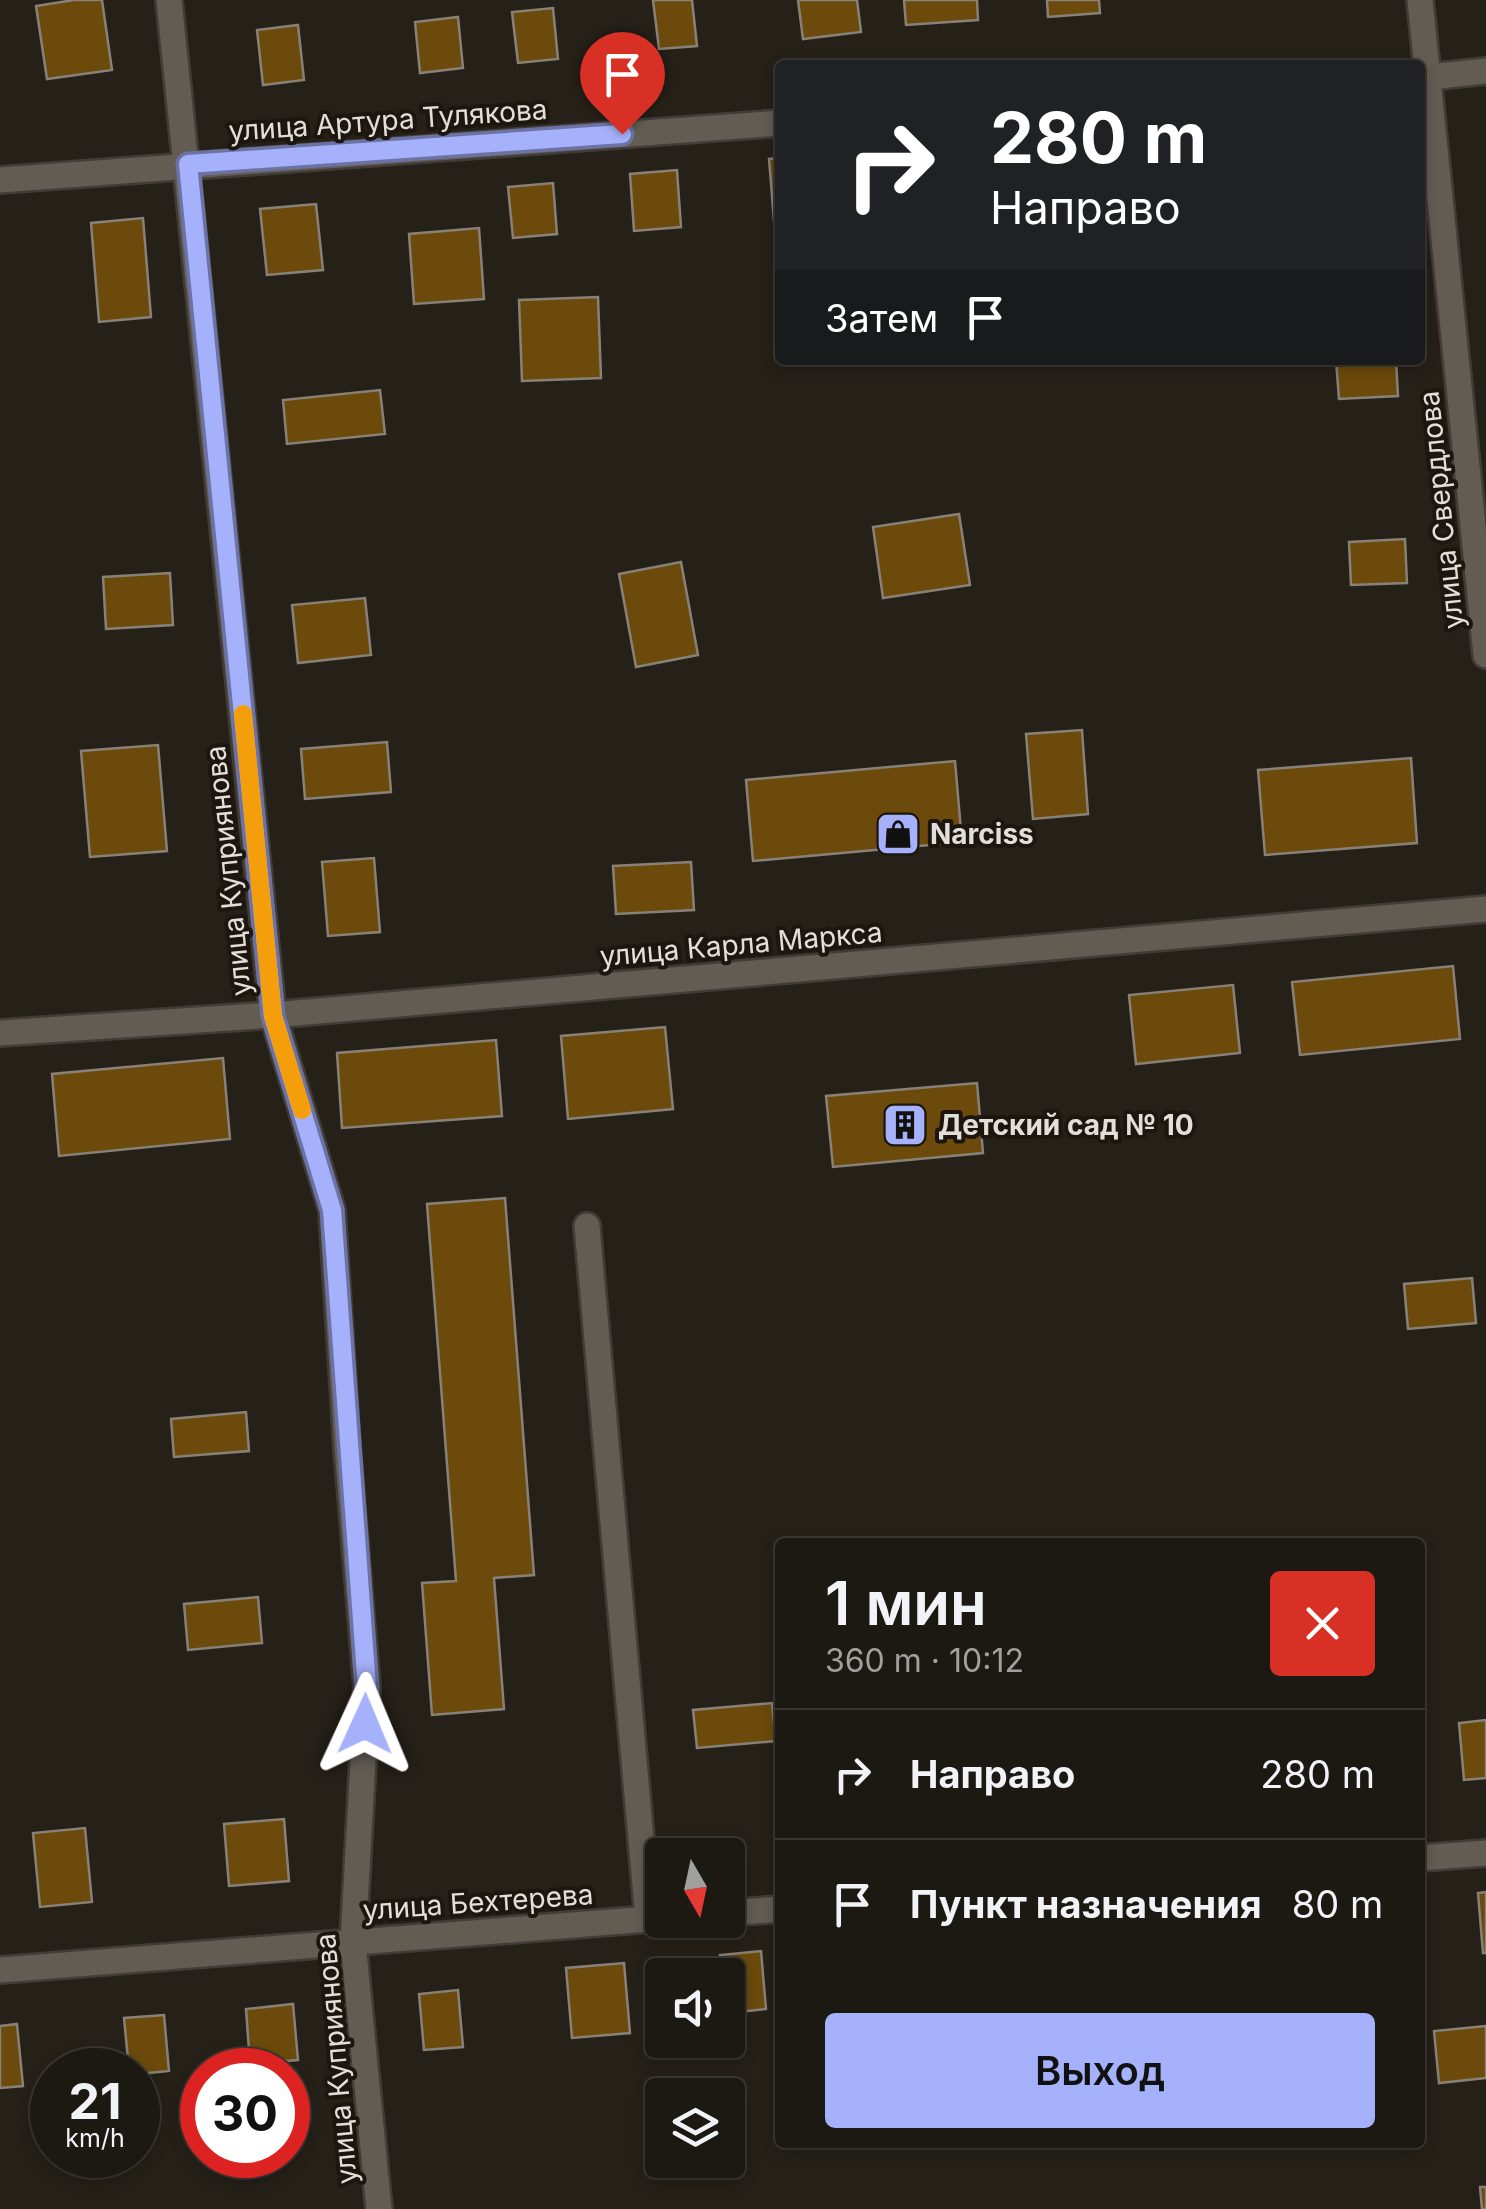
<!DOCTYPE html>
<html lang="ru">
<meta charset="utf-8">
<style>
body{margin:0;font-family:Inter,sans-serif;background:#25211b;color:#f1f3f6;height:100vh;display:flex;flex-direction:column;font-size:38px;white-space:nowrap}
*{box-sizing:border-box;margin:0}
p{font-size:32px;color:#a0a09f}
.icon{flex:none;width:55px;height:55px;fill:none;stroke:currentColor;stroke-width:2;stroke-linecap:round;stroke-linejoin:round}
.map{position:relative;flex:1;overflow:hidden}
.details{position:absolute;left:775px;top:1538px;width:650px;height:610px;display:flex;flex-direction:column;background:#1c1812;border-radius:10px;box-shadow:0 5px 15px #0003,0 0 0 2px #3a3732}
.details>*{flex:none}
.hud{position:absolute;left:775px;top:60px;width:650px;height:305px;border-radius:10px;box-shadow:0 5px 15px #0003,0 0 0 2px #3a3732;background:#202124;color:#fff;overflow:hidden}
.needle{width:65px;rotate:171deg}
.buttons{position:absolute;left:645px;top:1838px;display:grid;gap:20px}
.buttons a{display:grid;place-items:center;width:100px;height:100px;border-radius:10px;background:#1c1812;box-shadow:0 5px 15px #0003,0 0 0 2px #3a3732;font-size:50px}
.speed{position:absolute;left:30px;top:2048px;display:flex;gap:20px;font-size:50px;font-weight:700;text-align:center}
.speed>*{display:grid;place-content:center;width:130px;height:130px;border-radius:50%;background:#1c1812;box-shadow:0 5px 15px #0003,0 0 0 2px #3a3732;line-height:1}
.speed small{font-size:25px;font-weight:400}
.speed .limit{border:15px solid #d22;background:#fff;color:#111}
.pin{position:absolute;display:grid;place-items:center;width:85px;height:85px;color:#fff;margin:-102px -42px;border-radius:50% 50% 50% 0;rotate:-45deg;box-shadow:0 0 10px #0007}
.pin .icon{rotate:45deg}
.me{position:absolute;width:110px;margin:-55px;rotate:1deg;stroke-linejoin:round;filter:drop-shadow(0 0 8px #0008)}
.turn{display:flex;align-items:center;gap:35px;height:210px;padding:0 50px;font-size:45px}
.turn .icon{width:130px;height:130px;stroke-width:2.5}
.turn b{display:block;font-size:70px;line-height:85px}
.then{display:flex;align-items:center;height:95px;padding:0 50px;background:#0003;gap:20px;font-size:38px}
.round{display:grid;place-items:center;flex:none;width:105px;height:105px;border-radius:10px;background:#25211b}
.headline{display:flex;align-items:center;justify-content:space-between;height:170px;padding:0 50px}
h1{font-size:60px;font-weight:600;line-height:75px}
.cta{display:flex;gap:20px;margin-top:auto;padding:20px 50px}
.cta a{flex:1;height:115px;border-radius:10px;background:#a6b1fc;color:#111;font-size:40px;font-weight:600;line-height:115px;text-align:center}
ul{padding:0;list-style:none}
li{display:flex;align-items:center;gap:30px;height:130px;padding:0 50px;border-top:2px solid #3a3732}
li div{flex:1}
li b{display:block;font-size:38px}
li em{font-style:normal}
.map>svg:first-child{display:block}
</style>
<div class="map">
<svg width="1486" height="2209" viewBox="0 0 1486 2209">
<rect width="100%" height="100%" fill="#252018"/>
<path fill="#6b4a0b" stroke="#888178" stroke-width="2.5" d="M74 0H102L112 70 47 79 36 6Z
M653 0H692L697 46 659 49Z
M798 0H857L861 32 803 39Z
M904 0H977L978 20 906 25Z
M1047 0H1099L1100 13 1048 17Z
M553 8 558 59 518 63 512 12Z
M458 17 463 68 420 73 415 22Z
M298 25 304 80 263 85 257 30Z
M780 158V221H774L769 159Z
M677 170 681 227 634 231 630 174Z
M553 183 557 234 513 238 508 187Z
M316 204 323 270 267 275 260 209Z
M143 218 151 317 99 322 91 223Z
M479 228 484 299 414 304 409 234Z
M598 297 601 378 522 381 519 300Z
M1336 360H1396L1398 396 1339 399Z
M380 390 385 434 287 444 283 400Z
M959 514 970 585 883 598 873 527Z
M1405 539 1407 583 1351 585 1349 542Z
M681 562 698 655 636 667 619 574Z
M170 573 173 625 106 629 103 577Z
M365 598 371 655 298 663 292 605Z
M1082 730 1088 814 1033 819 1026 734Z
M387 742 391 792 305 799 301 749Z
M158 745 167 851 90 857 81 751Z
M1411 758 1417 843 1265 855 1258 770Z
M955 761 962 842 753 861 746 780Z
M374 858 380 932 328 936 322 862Z
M691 862 694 910 616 914 613 866Z
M1453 966 1460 1039 1300 1055 1292 982Z
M1233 985 1240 1053 1136 1064 1129 995Z
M665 1027 673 1109 568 1119 561 1036Z
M496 1040 502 1116 342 1128 337 1053Z
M223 1058 230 1139 59 1156 52 1074Z
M977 1083 983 1153 833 1167 826 1096Z
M505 1198 534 1575 494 1578 504 1709 432 1715 422 1583 456 1581 427 1204Z
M1472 1278 1476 1323 1408 1329 1404 1284Z
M246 1412 249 1451 174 1457 171 1419Z
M258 1597 262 1643 188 1650 184 1604Z
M772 1703 776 1741 697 1748 693 1710Z
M1486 1720V1778L1464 1780 1459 1723Z
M284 1819 289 1881 229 1886 224 1824Z
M85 1828 92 1902 40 1907 33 1833Z
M1486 1892V1953H1483L1478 1893Z
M761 1951 766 2009 728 2013V1975H722L720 1955Z
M624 1963 630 2033 572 2038 566 1968Z
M458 1990 463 2047 424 2050 419 1994Z
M293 2004 298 2060 250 2064 246 2009Z
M164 2015 169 2071 138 2074V2070H129L124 2018Z
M17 2024 23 2086 0 2088V2026Z
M1486 2026V2078L1439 2083 1434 2031Z
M1480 2187H1486V2209H1482Z"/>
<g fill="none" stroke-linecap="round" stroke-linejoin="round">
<defs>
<path id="minor" d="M169 0 273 1015 332 1210 347 1448 367 1688 353 1942 379 2209
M1420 0 1486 655
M1420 78 1486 71
M0 180 780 123
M0 1033 273 1015 1486 909
M587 1226 648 1919
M1420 1858 1486 1853
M728 1913 780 1909
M0 1970 662 1918"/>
</defs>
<use href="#minor" stroke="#413c37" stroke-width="30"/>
<use href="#minor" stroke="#625c53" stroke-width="25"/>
</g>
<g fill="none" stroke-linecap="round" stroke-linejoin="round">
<defs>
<path id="route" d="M365 1724 367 1688 332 1210 273 1016 188 164 622 134"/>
</defs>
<use href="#route" stroke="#6c73a4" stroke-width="25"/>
<use href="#route" stroke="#a6b1fc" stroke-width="18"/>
<path stroke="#f59e0b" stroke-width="18" d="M243 714 273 1016 302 1110"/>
</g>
<defs>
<symbol id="shop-square" viewBox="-11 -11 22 22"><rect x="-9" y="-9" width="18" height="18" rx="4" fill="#a6b1fc" stroke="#1c160f"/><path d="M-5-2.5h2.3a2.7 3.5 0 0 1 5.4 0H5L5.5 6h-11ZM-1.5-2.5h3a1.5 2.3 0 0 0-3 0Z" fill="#111"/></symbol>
<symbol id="building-square" viewBox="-11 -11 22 22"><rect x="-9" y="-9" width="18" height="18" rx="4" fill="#a6b1fc" stroke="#1c160f"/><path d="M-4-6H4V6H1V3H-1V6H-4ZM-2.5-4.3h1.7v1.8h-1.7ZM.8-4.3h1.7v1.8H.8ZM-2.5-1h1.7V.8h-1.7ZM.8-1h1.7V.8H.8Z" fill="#111"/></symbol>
</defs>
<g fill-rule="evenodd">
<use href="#shop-square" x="873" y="809" width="50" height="50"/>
<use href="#building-square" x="880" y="1100" width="50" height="50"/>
</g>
<g text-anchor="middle" stroke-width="8" stroke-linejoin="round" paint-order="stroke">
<g font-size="28" fill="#e2dfda" stroke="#1c160f">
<text transform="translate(388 120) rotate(-4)" y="10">улица Артура Тулякова</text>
<text transform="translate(1441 510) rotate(-96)" y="10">улица Свердлова</text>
<text transform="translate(228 871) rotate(-96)" y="10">улица Куприянова</text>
<text transform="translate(741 944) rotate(-5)" y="10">улица Карла Маркса</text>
<text transform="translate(478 1902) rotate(-4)" y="10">улица Бехтерева</text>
<text transform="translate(336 2059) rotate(-95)" y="10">улица Куприянова</text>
</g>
<g font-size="28" font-weight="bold" fill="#e2dfda" stroke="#1c160f" text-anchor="start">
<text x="930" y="844">Narciss</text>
<text x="938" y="1135">Детский сад № 10</text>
</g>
</g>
</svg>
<div class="buttons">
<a><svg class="needle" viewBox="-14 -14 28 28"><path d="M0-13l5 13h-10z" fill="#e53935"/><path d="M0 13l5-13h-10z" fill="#a0a09f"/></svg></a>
<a><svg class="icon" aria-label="sound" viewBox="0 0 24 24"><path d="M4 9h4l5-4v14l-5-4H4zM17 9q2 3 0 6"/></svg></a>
<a><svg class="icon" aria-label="layers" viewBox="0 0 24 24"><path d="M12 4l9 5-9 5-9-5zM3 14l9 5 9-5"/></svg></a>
</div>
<div class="speed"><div>21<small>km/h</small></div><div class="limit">30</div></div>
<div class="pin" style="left:622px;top:134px;background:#d93025"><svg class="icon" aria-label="arrive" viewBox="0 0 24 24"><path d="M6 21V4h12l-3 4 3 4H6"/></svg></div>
<svg class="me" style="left:365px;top:1724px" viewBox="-20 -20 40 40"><path d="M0-17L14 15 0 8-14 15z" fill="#a6b1fc" stroke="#fff" stroke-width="4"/></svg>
<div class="hud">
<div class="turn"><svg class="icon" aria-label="right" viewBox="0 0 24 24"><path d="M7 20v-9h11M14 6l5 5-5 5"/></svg><div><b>280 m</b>Направо</div></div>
<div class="then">Затем<svg class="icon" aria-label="arrive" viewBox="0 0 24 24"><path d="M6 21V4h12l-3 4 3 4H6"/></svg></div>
</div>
<section class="details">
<div class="headline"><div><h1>1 мин</h1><p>360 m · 10:12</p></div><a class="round" style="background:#d93025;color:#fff"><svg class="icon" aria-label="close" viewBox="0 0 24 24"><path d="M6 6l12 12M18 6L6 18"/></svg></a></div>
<ul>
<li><svg class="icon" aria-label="right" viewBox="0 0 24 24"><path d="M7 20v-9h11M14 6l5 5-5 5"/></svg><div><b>Направо</b></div><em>280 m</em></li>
<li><svg class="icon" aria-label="arrive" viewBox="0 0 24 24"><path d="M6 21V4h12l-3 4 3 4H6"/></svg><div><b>Пункт назначения</b></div><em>80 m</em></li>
</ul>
<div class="cta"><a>Выход</a></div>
</section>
</div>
